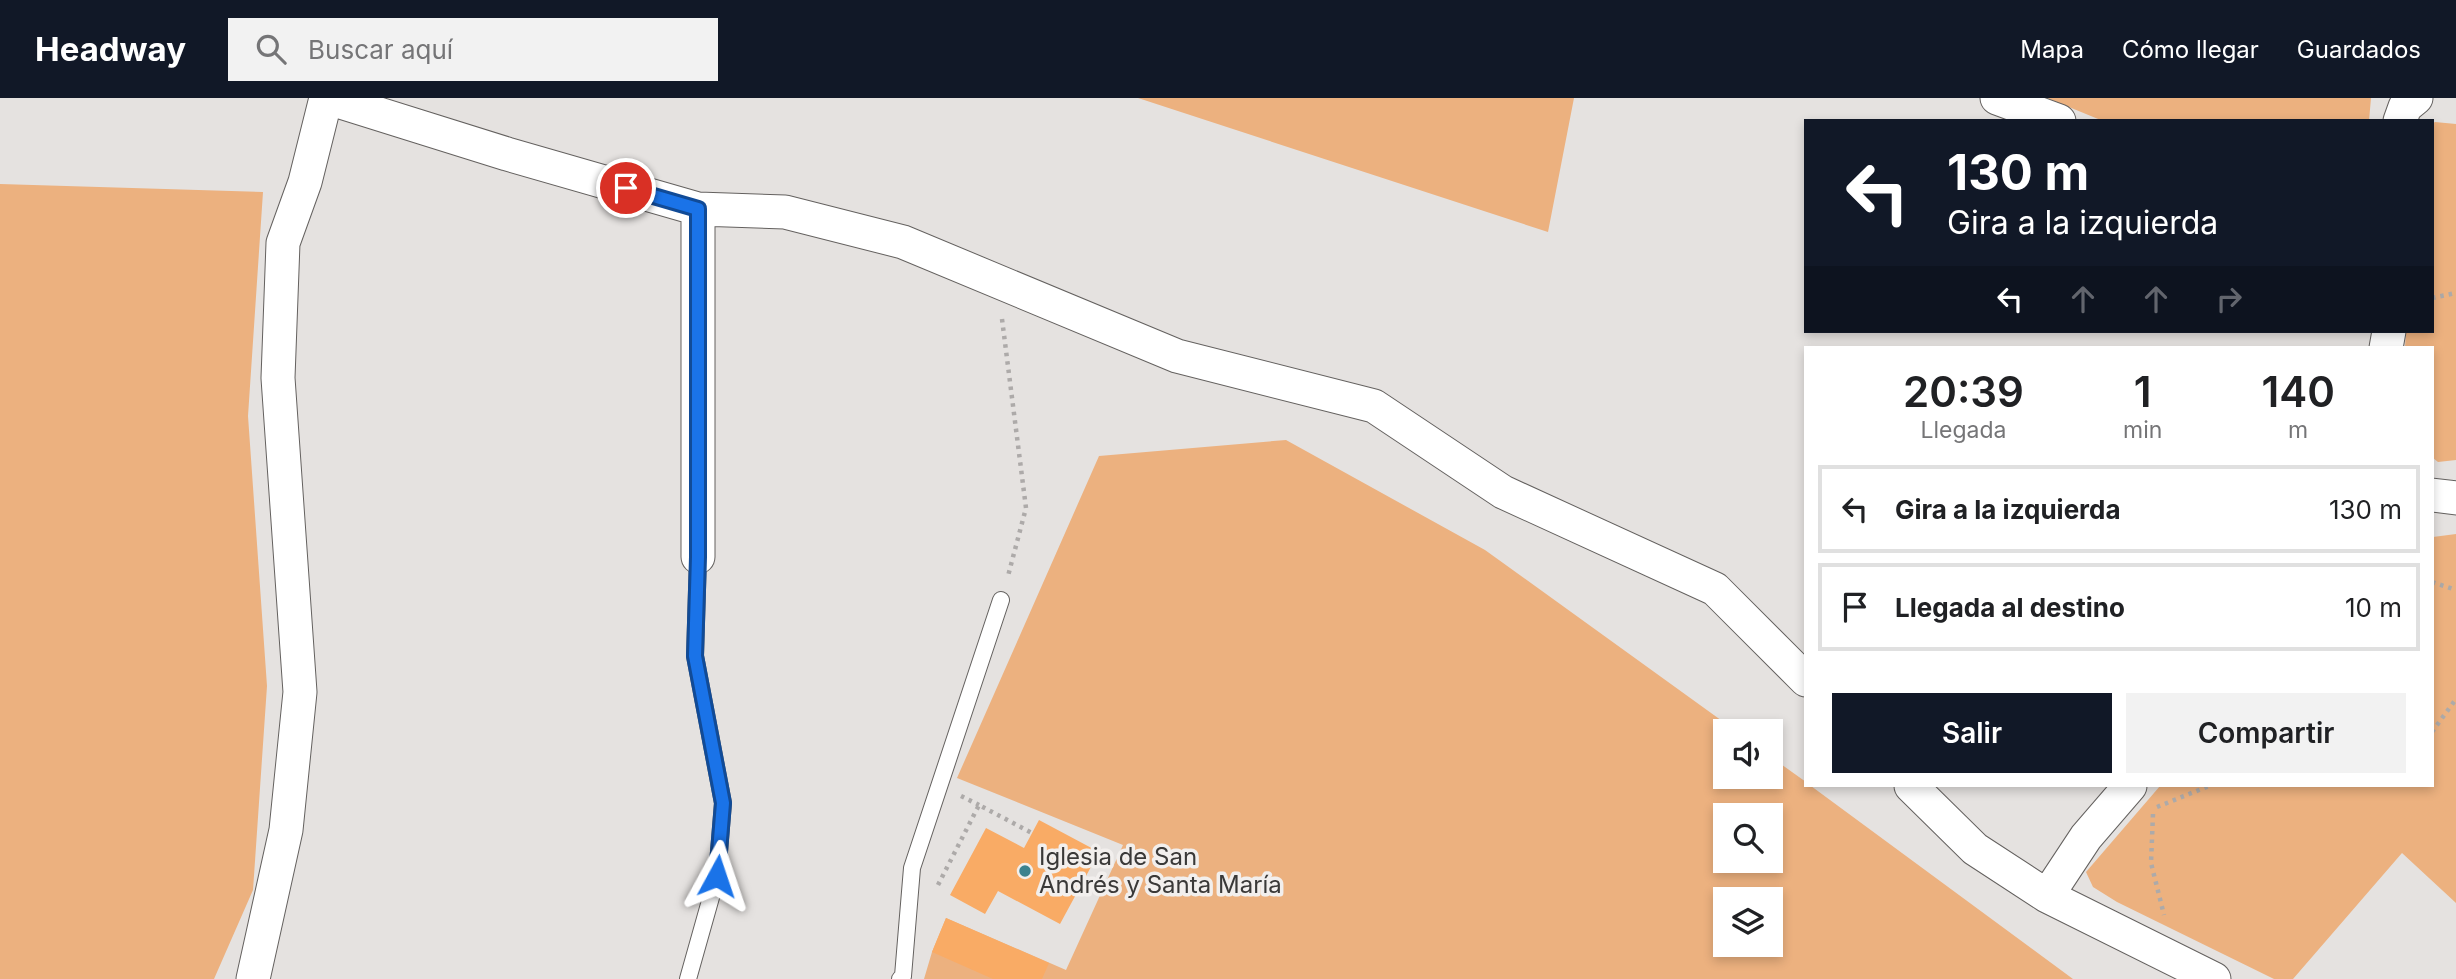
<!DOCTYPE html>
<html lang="es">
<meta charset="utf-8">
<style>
body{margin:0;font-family:Inter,sans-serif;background:#f2f2f2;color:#202124;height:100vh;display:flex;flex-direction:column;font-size:26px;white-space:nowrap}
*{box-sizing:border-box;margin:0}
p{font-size:23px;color:#757577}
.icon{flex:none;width:38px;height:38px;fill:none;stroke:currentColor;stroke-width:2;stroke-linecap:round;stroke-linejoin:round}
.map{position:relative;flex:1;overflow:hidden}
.drawer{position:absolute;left:1804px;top:248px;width:630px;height:441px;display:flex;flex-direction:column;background:#fff;border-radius:0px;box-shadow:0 4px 10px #0003}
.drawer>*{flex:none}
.top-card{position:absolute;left:1804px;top:21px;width:630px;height:214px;border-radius:0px;box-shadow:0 4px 10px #0003;background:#111827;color:#fff;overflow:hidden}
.fabs{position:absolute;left:1713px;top:621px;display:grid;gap:14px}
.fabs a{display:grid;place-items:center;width:70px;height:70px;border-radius:0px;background:#fff;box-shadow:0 4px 10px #0003;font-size:35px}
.pin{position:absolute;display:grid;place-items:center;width:60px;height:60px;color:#fff;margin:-30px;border:4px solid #fff;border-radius:50%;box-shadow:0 2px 7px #0007}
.me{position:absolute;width:77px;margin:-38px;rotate:5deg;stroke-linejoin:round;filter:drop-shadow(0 0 5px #0008)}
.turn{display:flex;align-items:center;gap:24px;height:147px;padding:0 28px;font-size:32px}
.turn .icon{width:91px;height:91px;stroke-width:2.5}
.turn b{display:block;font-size:49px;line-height:60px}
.lanes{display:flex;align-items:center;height:66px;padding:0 28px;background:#0003;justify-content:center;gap:35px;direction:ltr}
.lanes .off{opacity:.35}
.eta{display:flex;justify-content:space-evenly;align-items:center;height:119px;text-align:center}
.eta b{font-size:42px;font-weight:600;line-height:49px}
.button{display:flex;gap:14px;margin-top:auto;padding:14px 28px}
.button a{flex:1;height:80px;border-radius:0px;background:#111827;color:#fff;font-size:28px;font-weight:600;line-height:80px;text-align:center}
.button a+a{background:#f2f2f2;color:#202124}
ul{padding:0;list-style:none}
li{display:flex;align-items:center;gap:21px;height:88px;margin:0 14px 10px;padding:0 14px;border:4px solid #e0e0e0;border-radius:0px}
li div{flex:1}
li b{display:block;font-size:26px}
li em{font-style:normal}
header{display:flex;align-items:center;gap:42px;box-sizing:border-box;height:98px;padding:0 35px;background:#111827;color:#fff}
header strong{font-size:33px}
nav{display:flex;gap:38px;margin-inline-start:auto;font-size:24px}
.search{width:490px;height:63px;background:#f2f2f2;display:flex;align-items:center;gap:18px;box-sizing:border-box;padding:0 24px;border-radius:0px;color:#757577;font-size:26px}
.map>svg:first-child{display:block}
</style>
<header>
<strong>Headway</strong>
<div class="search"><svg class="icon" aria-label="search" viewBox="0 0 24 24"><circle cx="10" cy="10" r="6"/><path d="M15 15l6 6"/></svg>Buscar aquí</div>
<nav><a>Mapa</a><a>Cómo llegar</a><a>Guardados</a></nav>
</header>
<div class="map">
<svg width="2456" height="881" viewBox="0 0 2456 881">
<rect width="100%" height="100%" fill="#e5e2e0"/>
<path fill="#ecb17f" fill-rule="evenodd" d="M1138 0H1574L1548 134Z
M2047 0H2371L2369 23H2103Z
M2435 24 2456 26V362L2438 364 2433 360 2432 250H2405L2406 233H2432V26Z
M0 86 263 94 248 318 267 588 253 792 214 881H0Z
M1286 342 1485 452 1736 633 1726 634V679H1771V659L1806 684V688H1811L2073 881H924L932 854 946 820 1066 872 1123 747 957 680 1099 358ZM1726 718H1771V763H1726ZM1726 802H1771V847H1726Z
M2456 436V805L2402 755 2293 881H2274L2117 804 2093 789 2086 774 2160 688H2432L2433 439Z"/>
<path fill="#f9ab65" d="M1039 722 1099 754 1060 826 998 793 985 816 950 797 986 730 1024 750Z
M946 820 1049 865 1042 881H993L932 854Z"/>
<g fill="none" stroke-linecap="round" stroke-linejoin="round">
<defs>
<path id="lane" d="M688 881 717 778 723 705 695 558 698 459
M900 881 903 878 912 770 1001 502"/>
<path id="street" d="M328 0 507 56 698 111 785 114 903 144 1177 258 1374 308 1503 394 1715 491 1806 582
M1997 0 2059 23
M2400 23 2405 9 2416 0
M698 111V459
M2386 250 2389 233
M2432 397 2456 400
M1911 688 1975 751 2047 798 2214 881
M2047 798 2086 739 2130 688
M253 881 286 732 300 594 278 280 283 145 305 84 326 0"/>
</defs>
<use href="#lane" stroke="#64615f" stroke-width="18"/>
<use href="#street" stroke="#64615f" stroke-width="35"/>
<path stroke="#adaaa9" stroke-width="4.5" stroke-dasharray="3.5 5" stroke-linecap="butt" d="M2432 200 2456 195
M1002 221 1026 410 1008 478
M2432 484 2456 492
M2432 634 2456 601
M961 698 979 707
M2157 709 2209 688
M2153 716 2151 765 2164 817
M938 787 979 707 1032 735"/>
<use href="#lane" stroke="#fff" stroke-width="16"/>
<use href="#street" stroke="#fff" stroke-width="33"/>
</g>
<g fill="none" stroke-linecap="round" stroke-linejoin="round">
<defs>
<path id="route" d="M626 90 698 111V459L695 558 723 705 717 778"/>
</defs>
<use href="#route" stroke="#114b97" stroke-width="18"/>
<use href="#route" stroke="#1a73e8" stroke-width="12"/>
</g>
<circle fill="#3c828e" stroke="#f2efed" stroke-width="2.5" cx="1025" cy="773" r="7"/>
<g text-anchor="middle" stroke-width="7" stroke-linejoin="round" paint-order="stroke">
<g font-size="24" fill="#3a3938" stroke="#f2efed" text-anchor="start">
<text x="1039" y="767">Iglesia de San<tspan x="1039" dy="28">Andrés y Santa María</tspan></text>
</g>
</g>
</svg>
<div class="fabs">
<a><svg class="icon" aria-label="sound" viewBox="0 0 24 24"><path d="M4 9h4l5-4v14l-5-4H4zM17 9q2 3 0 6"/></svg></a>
<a><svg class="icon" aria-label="search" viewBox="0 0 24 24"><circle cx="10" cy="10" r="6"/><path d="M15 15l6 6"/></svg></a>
<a><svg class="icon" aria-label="layers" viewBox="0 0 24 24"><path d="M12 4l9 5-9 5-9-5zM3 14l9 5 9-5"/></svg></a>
</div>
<div class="pin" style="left:626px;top:90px;background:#d93025"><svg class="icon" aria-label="arrive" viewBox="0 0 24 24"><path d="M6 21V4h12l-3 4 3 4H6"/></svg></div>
<svg class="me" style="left:717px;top:778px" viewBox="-20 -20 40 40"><path d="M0-17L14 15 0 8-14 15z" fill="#1a73e8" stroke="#fff" stroke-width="4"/></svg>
<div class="top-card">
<div class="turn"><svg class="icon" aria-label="left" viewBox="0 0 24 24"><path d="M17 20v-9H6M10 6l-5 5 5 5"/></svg><div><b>130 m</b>Gira a la izquierda</div></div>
<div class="lanes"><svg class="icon" aria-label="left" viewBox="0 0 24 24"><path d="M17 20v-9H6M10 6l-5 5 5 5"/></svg><svg class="icon off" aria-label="ahead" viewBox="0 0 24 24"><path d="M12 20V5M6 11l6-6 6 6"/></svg><svg class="icon off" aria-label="ahead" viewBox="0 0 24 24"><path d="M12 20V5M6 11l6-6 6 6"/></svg><svg class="icon off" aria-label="right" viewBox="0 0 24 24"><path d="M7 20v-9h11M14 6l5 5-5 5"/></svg></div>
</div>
<section class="drawer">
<div class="eta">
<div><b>20:39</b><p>Llegada</p></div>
<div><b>1</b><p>min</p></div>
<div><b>140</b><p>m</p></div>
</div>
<ul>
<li><svg class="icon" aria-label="left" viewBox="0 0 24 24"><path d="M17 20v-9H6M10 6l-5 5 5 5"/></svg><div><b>Gira a la izquierda</b></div><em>130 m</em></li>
<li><svg class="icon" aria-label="arrive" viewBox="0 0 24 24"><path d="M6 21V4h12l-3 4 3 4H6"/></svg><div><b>Llegada al destino</b></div><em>10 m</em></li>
</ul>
<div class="button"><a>Salir</a><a>Compartir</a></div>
</section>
</div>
